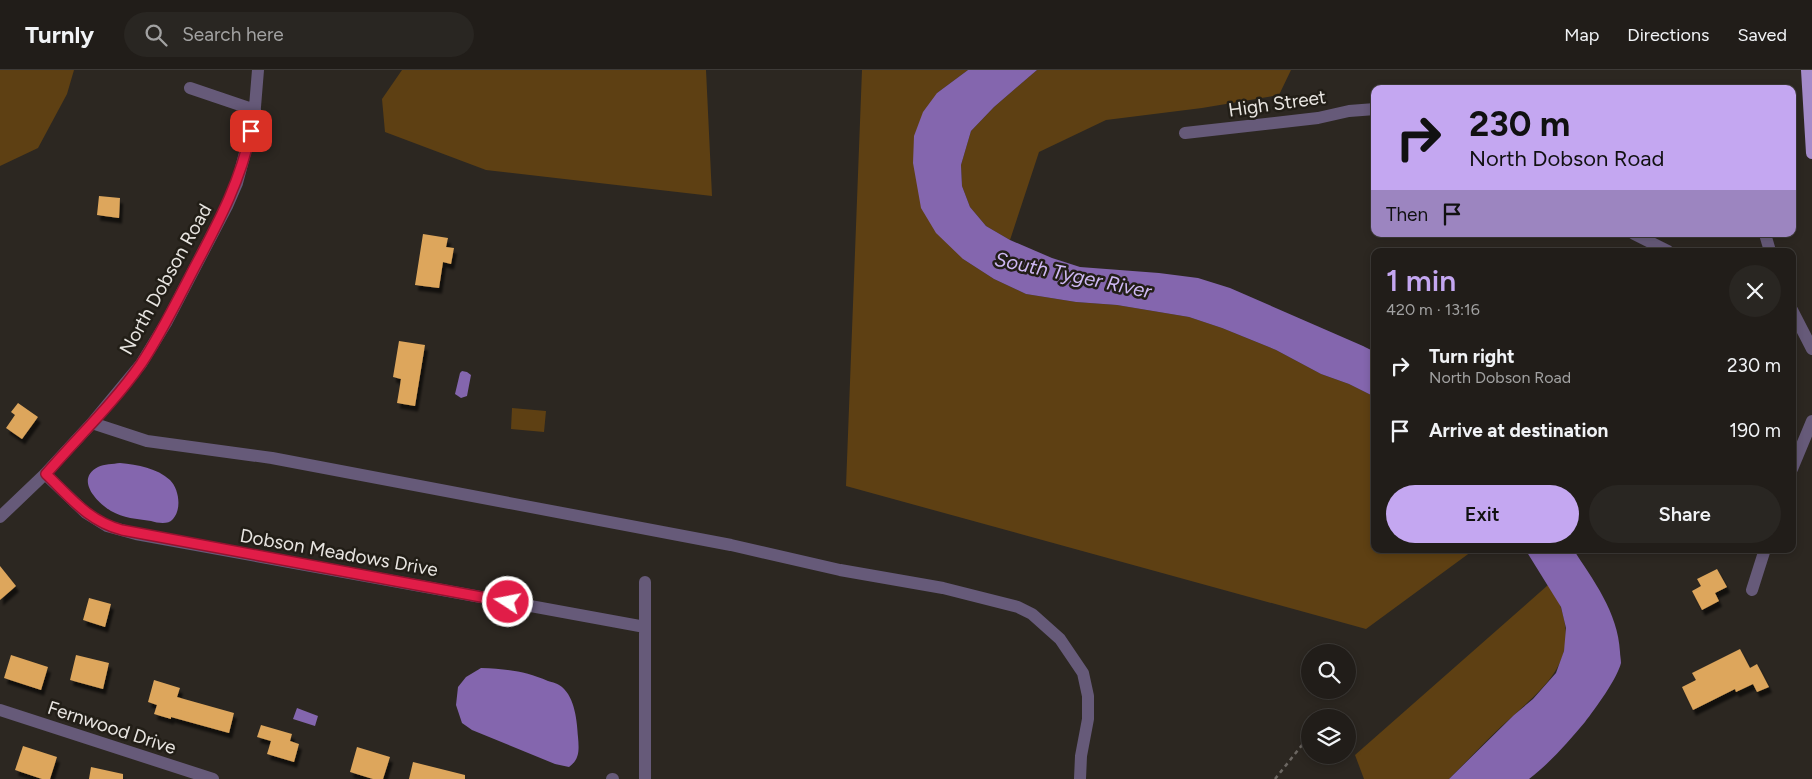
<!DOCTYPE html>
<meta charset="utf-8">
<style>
body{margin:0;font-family:Figtree,sans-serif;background:#292622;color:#f1f3f6;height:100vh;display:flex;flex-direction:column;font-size:19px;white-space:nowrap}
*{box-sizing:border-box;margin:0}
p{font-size:16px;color:#a2a2a2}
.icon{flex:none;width:28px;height:28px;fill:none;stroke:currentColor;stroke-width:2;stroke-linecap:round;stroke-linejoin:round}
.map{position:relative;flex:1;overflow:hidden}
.panel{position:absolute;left:1371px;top:178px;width:425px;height:305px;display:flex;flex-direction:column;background:#211d19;border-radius:10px;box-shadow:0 2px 8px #0003,0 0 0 1px #3e3b38}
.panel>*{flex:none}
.guide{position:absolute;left:1371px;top:15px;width:425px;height:152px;border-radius:10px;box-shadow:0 2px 8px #0003,0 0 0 1px #3e3b38;background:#c4a7f1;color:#111;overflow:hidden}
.tools{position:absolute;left:1301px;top:574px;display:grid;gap:10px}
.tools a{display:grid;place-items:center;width:55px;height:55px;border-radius:50%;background:#211d19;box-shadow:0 2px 8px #0003,0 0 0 1px #3e3b38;font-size:25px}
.pin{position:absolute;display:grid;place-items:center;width:42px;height:42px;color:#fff;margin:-21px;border-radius:10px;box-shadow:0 2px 8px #0006}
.me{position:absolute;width:55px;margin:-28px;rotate:281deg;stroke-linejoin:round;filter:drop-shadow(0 0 4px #0008)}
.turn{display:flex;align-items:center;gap:18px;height:105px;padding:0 15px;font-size:22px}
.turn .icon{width:65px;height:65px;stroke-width:2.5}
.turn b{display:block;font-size:35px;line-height:42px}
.then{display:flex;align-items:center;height:48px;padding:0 15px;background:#0003;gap:10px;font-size:19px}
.round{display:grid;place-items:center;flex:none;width:52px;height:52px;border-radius:26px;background:#292622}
.overview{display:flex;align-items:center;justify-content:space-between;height:85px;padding:0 15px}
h1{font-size:30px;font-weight:600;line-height:38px;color:#c4a7f1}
.button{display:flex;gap:10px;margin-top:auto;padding:10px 15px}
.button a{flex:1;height:58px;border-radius:30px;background:#c4a7f1;color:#111;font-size:20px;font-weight:600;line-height:58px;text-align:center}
.button a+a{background:#292622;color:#f1f3f6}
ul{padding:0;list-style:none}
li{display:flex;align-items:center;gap:15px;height:65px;padding:0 15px}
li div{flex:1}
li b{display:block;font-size:19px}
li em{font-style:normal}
header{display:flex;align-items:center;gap:30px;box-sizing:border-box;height:70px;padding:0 25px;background:#211d19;border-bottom:1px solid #3e3b38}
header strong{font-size:24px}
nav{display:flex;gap:28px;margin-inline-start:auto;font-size:18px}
.search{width:350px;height:45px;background:#292622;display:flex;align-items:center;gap:12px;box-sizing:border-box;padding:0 18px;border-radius:28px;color:#a2a2a2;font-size:19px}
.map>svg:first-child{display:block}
</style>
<header>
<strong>Turnly</strong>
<div class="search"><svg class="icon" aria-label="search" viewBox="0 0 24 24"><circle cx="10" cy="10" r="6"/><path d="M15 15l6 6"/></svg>Search here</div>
<nav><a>Map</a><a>Directions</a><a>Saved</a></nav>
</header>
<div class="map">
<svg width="1812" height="709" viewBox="0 0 1812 709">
<defs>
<filter id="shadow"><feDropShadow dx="3" dy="5.5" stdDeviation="1" flood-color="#0009"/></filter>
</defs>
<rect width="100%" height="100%" fill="#2c2721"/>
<path fill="#5e4013" d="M0 0H74L67 24 38 78 0 96Z
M402 0H706L712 126 486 100 385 62 382 29Z
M862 0H968L937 23 963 189 994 209 1026 224 1076 232 1117 235 1189 247 1222 258 1276 280 1321 304 1349 314 1375 327V479H1475L1366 559 846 416Z
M1037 0H1291L1279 25 1202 38 1106 50 1039 82 1010 170 986 156 970 137 962 116 961 95 971 61 994 37Z
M512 338 546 341 544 362 511 359Z
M1548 515C1552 522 1559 530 1561 538 1578 589 1548 614 1514 645 1491 665 1470 688 1449 709H1364L1355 685Z"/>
<path fill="#8466ae" d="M968 0H1037L994 37 971 61 961 95 962 116 970 137 986 156 1010 170 1052 188 1080 197 1159 203 1198 208 1230 218 1363 276 1375 282V327L1349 314 1321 304 1276 280 1222 258 1189 247 1117 235 1076 232 1026 224 994 209 963 189 936 163 921 138 913 93 914 66 923 42 937 23Z
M462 301 467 302 471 305 467 326 461 328 455 324 460 303Z
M120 393C138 395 157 398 170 410 179 419 182 439 173 449 168 455 158 453 151 451 137 449 123 448 111 441 96 432 75 409 98 397 104 394 113 394 120 393Z
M1525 479H1573C1593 510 1618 542 1620 582 1620 585 1621 590 1621 593 1617 609 1595 639 1585 652 1568 672 1550 693 1529 709H1449L1514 645 1533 629 1556 603 1564 581 1566 558 1561 537Z
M481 598C506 599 525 601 548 611 552 612 559 614 562 617 575 628 577 651 578 667 579 679 580 689 569 697L555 694 472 660 462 653 456 635 458 617 466 607Z
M297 638 318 646 315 656 293 649Z"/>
<path fill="#dda65c" filter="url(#shadow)" d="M99 126 120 128 119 148 97 145Z
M423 164 448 168 446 177 454 178 451 194 443 192 439 218 415 215Z
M399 271 425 275 415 336 397 333 401 309 393 307Z
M18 333 38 347 22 369 6 358 15 345 11 342Z
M0 496 16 516 0 530Z
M1717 499 1727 517 1715 523 1719 531 1702 540 1692 521 1701 516 1697 509Z
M89 528 111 534 105 557 83 550Z
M1740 579 1750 598 1757 594 1769 617 1757 622 1753 614 1736 622 1735 619 1693 640 1682 617 1696 610 1692 603Z
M11 585 48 597 41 620 4 608Z
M76 585 109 593 103 619 70 610Z
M154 610 180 618 177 627 234 643 229 663 171 647V649L154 644 157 635 148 632Z
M261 655 292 664 290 671 299 674 294 692 267 684 271 671 257 667Z
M23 676 57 687 50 709H42L15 700Z
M357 677 390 687 383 709H373L350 702Z
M413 692 465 705V709H409Z
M91 697 123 704V709H89Z"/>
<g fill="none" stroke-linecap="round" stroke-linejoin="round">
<path stroke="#6c6762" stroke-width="2.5" stroke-dasharray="4 4" stroke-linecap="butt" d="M1331 648 1333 646
M1275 709 1310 665"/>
<path stroke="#665a79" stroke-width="12" d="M190 18 255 40
M1185 63 1318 48 1349 41 1375 39
M1634 164 1668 181
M1765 164 1770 181
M1792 240 1812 279
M92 353 147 371 272 388 731 475 840 500 943 518 1018 537 1032 544 1060 569 1083 603 1088 626V649L1081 686 1080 709
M1792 399 1812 351
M45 404 86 443 107 456 136 464 645 557
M0 447 45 404 92 353 141 294 166 253 227 136 237 113 254 49 258 0
M1752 520 1765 479
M0 640 213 709
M612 709H613
M645 709V512"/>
<path stroke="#a48bca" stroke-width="12" d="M1807 0 1812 83"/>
</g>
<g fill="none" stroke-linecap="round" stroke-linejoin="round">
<defs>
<path id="route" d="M251 61C239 117 215 158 189 208 174 237 159 267 141 294 113 334 77 368 46 404 70 427 88 451 122 460L508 532"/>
</defs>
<use href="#route" stroke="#92132f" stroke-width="12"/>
<use href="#route" stroke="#e11d48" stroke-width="9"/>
</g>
<g text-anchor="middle" stroke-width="5" stroke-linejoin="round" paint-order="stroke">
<g font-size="19" fill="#e8e5e1" stroke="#221e17">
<text transform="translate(1277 33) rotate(-8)" y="7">High Street</text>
<text transform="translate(165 209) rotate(-61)" y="7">North Dobson Road</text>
<text transform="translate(339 482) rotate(10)" y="7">Dobson Meadows Drive</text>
<text transform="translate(112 657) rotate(18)" y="7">Fernwood Drive</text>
</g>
<g font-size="20" font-style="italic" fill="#ceb8f3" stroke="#221e17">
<text transform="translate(1073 205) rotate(12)" y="7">South Tyger River</text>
</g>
</g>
</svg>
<div class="tools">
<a><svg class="icon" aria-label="search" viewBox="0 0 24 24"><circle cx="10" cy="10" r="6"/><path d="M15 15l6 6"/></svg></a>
<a><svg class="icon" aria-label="layers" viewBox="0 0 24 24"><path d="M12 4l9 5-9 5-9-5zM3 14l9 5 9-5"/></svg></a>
</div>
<div class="pin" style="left:251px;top:61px;background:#d93025"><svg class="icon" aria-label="arrive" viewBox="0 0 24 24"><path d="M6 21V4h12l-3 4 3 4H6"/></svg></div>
<svg class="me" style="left:508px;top:532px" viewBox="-20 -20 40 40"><circle r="17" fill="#e11d48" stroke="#fff" stroke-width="3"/><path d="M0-11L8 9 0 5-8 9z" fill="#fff"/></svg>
<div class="guide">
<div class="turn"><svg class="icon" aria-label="right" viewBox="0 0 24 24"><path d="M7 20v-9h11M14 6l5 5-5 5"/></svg><div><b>230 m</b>North Dobson Road</div></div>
<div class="then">Then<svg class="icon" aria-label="arrive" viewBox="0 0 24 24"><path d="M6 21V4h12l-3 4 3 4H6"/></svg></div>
</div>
<section class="panel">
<div class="overview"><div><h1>1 min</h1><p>420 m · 13:16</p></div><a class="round"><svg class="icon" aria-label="close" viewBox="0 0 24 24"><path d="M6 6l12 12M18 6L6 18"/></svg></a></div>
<ul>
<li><svg class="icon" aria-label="right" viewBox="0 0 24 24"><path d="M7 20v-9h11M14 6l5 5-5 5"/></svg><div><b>Turn right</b><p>North Dobson Road</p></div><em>230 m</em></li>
<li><svg class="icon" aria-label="arrive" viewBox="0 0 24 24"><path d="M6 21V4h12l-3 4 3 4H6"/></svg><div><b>Arrive at destination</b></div><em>190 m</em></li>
</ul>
<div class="button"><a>Exit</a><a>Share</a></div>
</section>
</div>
